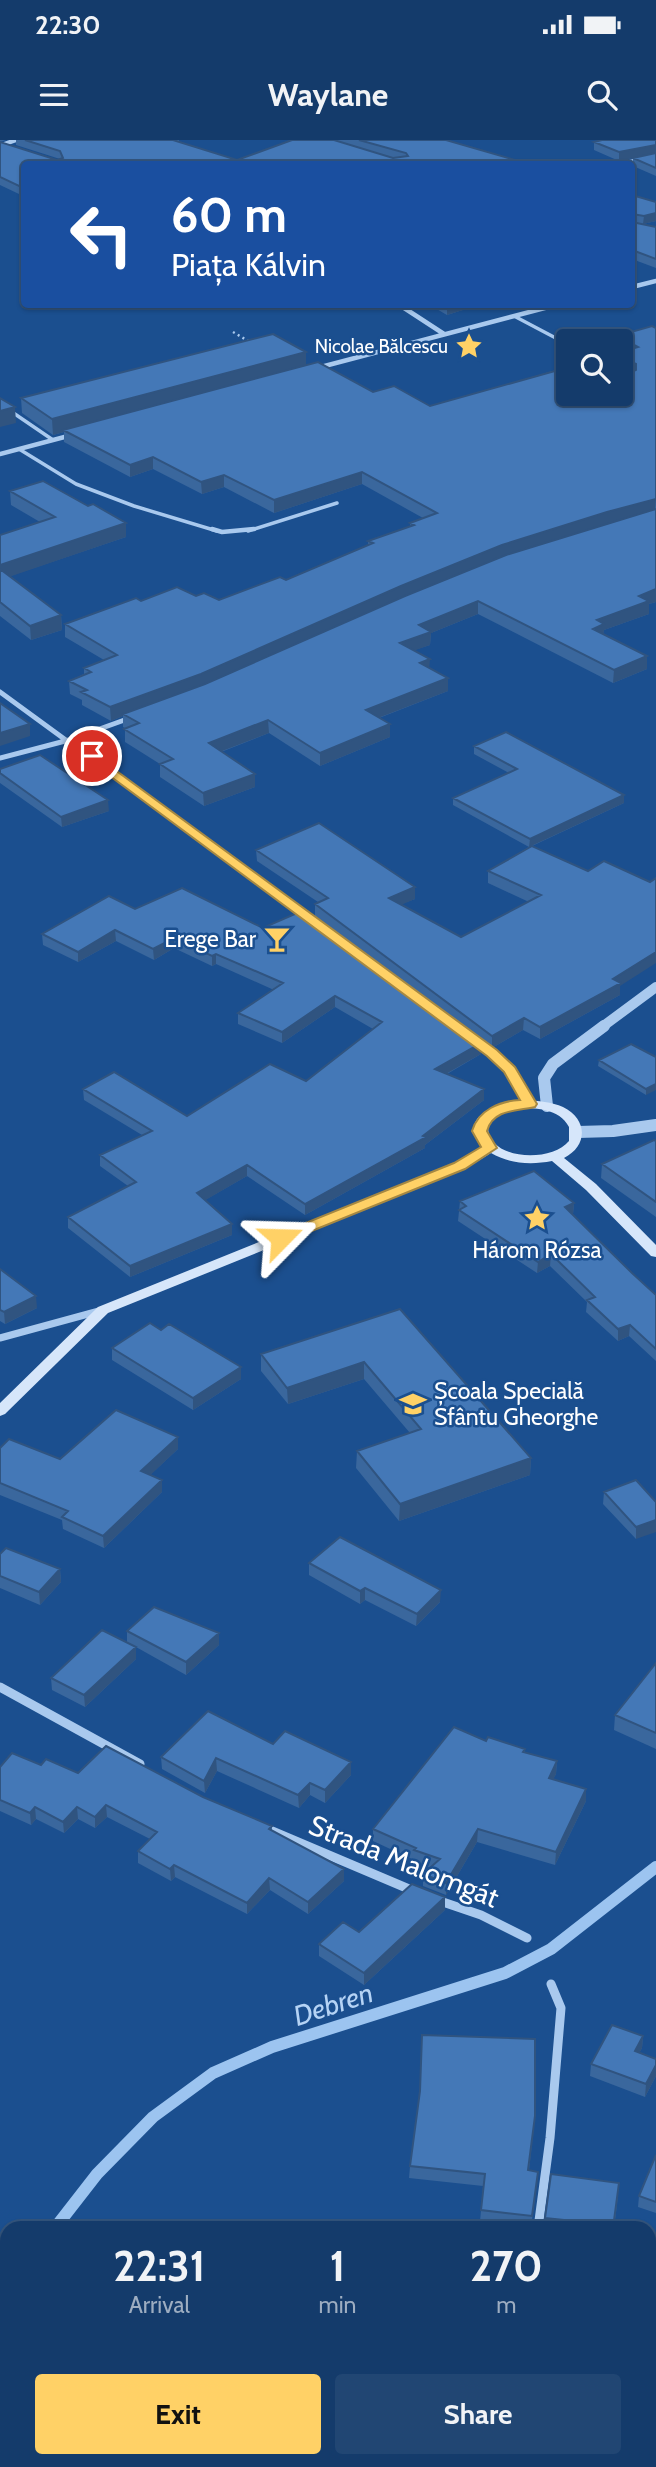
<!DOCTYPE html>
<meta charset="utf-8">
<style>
body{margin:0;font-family:Cabin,sans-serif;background:#214673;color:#f1f3f6;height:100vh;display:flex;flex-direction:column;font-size:26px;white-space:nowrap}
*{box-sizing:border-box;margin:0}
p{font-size:23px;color:#9dadc1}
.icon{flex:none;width:38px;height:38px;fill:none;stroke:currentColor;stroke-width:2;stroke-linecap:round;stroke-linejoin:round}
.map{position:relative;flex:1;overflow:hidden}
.drawer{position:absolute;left:0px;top:2081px;width:656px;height:247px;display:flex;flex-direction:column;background:#143b6b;border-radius:21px 21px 0 0;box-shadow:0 2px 5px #0004,0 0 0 2px #33557e}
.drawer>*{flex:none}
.banner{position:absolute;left:21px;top:21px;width:614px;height:147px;border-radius:7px;box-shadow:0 2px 5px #0004,0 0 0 2px #33557e;background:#1a4fa0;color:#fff;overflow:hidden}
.tools{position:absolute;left:556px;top:189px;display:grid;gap:14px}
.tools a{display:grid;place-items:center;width:77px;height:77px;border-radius:7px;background:#143b6b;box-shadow:0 2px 5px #0004,0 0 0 2px #33557e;font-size:35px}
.pin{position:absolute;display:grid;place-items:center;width:60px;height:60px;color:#fff;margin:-30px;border:4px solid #fff;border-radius:50%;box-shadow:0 2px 7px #0007}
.me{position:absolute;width:77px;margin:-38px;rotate:68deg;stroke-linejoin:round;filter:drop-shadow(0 0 5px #0008)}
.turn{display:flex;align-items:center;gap:24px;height:147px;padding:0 35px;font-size:32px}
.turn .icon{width:91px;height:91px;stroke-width:2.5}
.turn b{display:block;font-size:49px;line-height:60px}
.eta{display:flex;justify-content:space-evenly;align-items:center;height:119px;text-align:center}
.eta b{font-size:42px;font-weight:800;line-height:49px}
.action{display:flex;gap:14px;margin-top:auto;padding:14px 35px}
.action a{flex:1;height:80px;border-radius:7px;background:#ffd166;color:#111;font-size:28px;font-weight:800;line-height:80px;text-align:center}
.action a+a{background:#214673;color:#f1f3f6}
.status{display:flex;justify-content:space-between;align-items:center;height:49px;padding:0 35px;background:#143b6b;direction:ltr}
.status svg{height:19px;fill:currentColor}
header{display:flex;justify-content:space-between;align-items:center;height:91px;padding:0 35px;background:#143b6b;font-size:32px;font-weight:800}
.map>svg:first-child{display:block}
</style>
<div class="status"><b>22:30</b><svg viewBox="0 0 49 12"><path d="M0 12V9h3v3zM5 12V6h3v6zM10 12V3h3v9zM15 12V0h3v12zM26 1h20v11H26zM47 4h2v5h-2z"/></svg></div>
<header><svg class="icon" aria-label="menu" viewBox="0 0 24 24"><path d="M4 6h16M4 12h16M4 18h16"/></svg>Waylane<svg class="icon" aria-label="search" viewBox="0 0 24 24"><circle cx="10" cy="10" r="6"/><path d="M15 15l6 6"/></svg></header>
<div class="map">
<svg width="656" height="2327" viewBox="0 0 656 2327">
<rect width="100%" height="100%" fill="#1b4f8f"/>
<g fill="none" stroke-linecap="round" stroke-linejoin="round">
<path stroke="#9cc4f0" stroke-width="12" d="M55 2088 97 2034 153 1977 213 1933 272 1907 505 1833 551 1809 656 1727
M0 2154 7 2146"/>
<path stroke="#a9c9ee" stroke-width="2.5" stroke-dasharray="2 3.5" stroke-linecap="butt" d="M233 192 250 202"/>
<path stroke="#a9c9ee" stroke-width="3.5" d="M514 176 569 205
M9 270 53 300
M19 309 76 344 134 366 217 391
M248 391 337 363"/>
<path stroke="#a9c9ee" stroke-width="4.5" d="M212 389 222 392 254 389"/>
<path stroke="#a9c9ee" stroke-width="4.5" d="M2 5 16 0
M622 24 656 16
M632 147 656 141
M398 164 444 194
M317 228 560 164
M0 314 72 295"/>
<path stroke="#a9c9ee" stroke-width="5" d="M0 552 308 777
M0 618 69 600 130 578"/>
<path stroke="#a9c9ee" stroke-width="7" d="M475 900 510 930 530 964
M0 1198 99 1171"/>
<path stroke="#a9c9ee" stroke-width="9" d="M0 1547 140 1624
M272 1691 416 1752
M437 1760 481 1775 527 1798
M538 2088 550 1998 561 1868 551 1844
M649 2187 656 2189"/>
<path stroke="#a9c9ee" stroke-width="10" d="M602 887 656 847"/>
<path stroke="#a9c9ee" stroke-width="12" d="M547 966 544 938 553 924 604 886
M578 992 613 991 656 985"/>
<path fill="#d6e6fa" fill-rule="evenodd" d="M525 960C538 961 552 962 563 967 588 979 588 1006 564 1018L596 1044 656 1105V1117L651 1116 586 1050 552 1021C531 1025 510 1024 491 1013L465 1029 108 1173 5 1274 0 1276V1263L98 1167 455 1023 482 1007C480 1003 475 997 474 993 470 970 509 960 525 960ZM516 968C536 968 559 968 569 987V1001C550 1024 485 1020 488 984L496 976Z"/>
</g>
<path fill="#3a679d" d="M0 0H6L0 2 57 20 60 19 16 5V0H179V2L237 20 292 0H446L529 24H24V53L19 54 0 45Z
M656 0V36L633 26V18L655 13 619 21 594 10V2Z
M632 55 656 81 643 84 656 87V128L632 119Z
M428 164H482L447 175Z
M656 188V462L649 464V474L604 490 603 494 647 529 613 543 478 474 431 493 430 505 414 510 448 551 379 578 390 597 320 626 269 593 221 612 255 647 204 666 160 637V624L125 602V588L123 587V576L111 581 82 565V560L70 554 69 541 84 534V528L104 520 65 497V484L141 461 196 456 219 460 286 440 368 405V401L410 387V383L423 378 362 344 274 373 224 347 202 354 153 329 130 337 64 302V292L53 295 22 273 21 258 306 212V225L373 252 430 266 623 211 621 210V201H617V196Z
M10 351 126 397 10 436 61 475 62 490 31 500 0 476V395L40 382 11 365Z
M474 606 624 655V663L532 706 620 846V855L540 899 523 890 492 908 315 776V764L318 762 257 721 256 710 415 747V759L401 764 461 797 529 762 488 743V731L529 707 453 665V658L509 633 474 614Z
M0 629 109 671 62 687 0 643Z
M135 769 481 914 447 934 484 949V960L425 1005V1008L305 1075 247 1036 205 1060 232 1084V1095L130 1137 68 1088V1077L128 1046 100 1026V1015L142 995 84 960 83 949 187 976 306 941 373 889 335 867 282 903 238 884V873L274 850 216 824 212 826 174 808 154 820 116 801 78 822 43 805 42 794Z
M656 917 646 955 598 926 599 920Z
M656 1001V1077L601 1038 602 1024Z
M460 1061 574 1063 573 1074 632 1133 656 1155V1221L629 1196 618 1201 586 1172 587 1162 550 1126 537 1133 458 1081Z
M0 1129 37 1168 5 1184 0 1181Z
M400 1169 531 1318 530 1335 399 1381 356 1328 357 1311 410 1293 364 1239 288 1264 261 1231V1214Z
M161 1190 241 1227V1239L193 1270 112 1220V1208Z
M0 1308 60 1319 178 1309 150 1335 162 1352 104 1408 63 1389 62 1380 0 1355Z
M604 1352 656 1362 636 1399 603 1364Z
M0 1414 60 1429 61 1442 40 1465 0 1448Z
M309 1423 440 1462 416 1486 365 1460 360 1464 309 1435Z
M127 1491 219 1505 186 1535 136 1507V1519L85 1567 52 1550 51 1538 127 1503Z
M656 1523V1609L614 1590 615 1575Z
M486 1601 525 1609V1612L557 1621 556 1634 553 1639 586 1649V1661L555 1725 477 1702 446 1755 423 1746V1734L430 1728 414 1723V1720L373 1701V1689Z
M273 1604 351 1622V1635L325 1663 310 1655 299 1668 217 1631 205 1653 162 1629 161 1617Z
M41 1625 203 1657 272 1686V1690L344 1741 308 1774 270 1750 247 1774 175 1737 171 1741 138 1723V1711L150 1699 107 1677 95 1688 78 1679 64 1693 36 1679 31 1685 0 1671V1627Z
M445 1770 364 1845 319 1816V1804L359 1792Z
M643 1896 642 1908 639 1913 656 1919V1936L645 1957 590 1936 591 1924Z
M535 1976 529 2030 538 2032 531 2088 480 2082 483 2046 409 2038 410 2026Z
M656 2015V2073L638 2067 639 2056Z
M618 2056 614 2088H545V2078Z
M337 2320H376L367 2327H343Z
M533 2320 625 2327H533Z"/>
<path fill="#305480" d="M656 5V13L619 21V12Z
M24 44V53L19 54V46Z
M656 73V81L643 84 644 76Z
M452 164H482L447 175V166Z
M306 212V227L63 290 64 292 53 295 52 279Z
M15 267 16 283 0 287V271Z
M153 317V329L130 337V325Z
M362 332V344L274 373V360Z
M224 335V347L202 354 201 342Z
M656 359 655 371 201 547 123 574V576L111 581 110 567 401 446 502 405 607 372Z
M126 383V397L0 440V425Z
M656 449V462L649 464V474L604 490 603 497 593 489 597 480 639 456Z
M478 461V474L431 493 430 505 399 516 400 503 419 485Z
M61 475 62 490 31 500 30 486Z
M647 516V529L613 543 614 530Z
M430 519 429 532 420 523Z
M448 538V551L365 583 366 570Z
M268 580 269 593 209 616V603Z
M30 584V596L0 606V593Z
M390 584V597L320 626V613Z
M255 634V647L204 666 203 653Z
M624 655V663L529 707 530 699Z
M108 660 109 671 62 687 61 677Z
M415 747V759L389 770V758Z
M115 790 116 801 78 822V812Z
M174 798V808L154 820 153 809Z
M656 812V823L620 846V855L540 899V887Z
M216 814V824L212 826V816Z
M335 856V867L282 903V892Z
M524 878 523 890 492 908V896Z
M481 903V914L435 940V929Z
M656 944V950L646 955V949Z
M484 949V960L425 1005V1008L305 1075V1064L423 996Z
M247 1025V1036L197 1065V1053Z
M574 1063 573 1074 565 1067Z
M232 1084V1095L130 1137V1126Z
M551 1114 550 1126 537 1133 538 1122Z
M36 1156 37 1168 5 1184 4 1172Z
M630 1185 629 1196 618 1201V1189Z
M364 1222V1239L288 1264 287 1248Z
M241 1227V1239L193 1270V1258Z
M178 1297V1309L142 1343 141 1331Z
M531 1318 530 1335 399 1381 400 1364Z
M162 1340V1352L104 1408 103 1396Z
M656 1380V1392L636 1399V1387Z
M60 1429 61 1442 40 1465 39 1452Z
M365 1448V1460L360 1464V1451Z
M441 1450 440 1462 416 1486 417 1474Z
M219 1493V1505L186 1535V1522Z
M136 1507V1519L85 1567 84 1555Z
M216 1618 217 1631 205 1653 204 1641Z
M557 1621 556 1634 548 1650 549 1638Z
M351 1622V1635L325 1663V1650Z
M310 1643V1655L299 1668 298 1655Z
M586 1649V1661L555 1725 556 1712Z
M106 1665 107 1677 95 1688V1677Z
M35 1667 36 1679 31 1685 30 1673Z
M77 1667 78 1679 64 1693 63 1682Z
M478 1689 477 1702 446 1755V1743Z
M174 1725 175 1737 171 1741 170 1729Z
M344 1729V1741L308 1774V1762Z
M269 1738 270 1750 247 1774V1763Z
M445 1757V1770L364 1845V1833Z
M643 1896 642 1908 634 1924 635 1911Z
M656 1925V1936L645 1957 646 1944Z
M656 2296V2308L649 2312V2300Z
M359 2320H376L367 2327H353V2325Z
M616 2320H635L625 2327H609V2325Z"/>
<path fill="#4478b7" stroke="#305480" stroke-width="2" d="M25 0H173L237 20 292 0H334L393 18 408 16 406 13 359 0H446L529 24H24V44L19 46 0 37V2L57 20 63 18 60 11Z
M602 0H656V5L619 12 594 2Z
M656 13V28L633 18Z
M632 55 656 62V73L644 76 632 74Z
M632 82 656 87V119L632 110Z
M652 186 656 188V359L607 372 502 405 401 446 201 534 110 567 81 552 87 550 69 541 91 532 84 528 117 515 65 484 136 458 141 461 177 447 196 456 204 453 219 460 280 437 286 440 373 403 368 401 414 385 410 383 437 373 362 332 274 360 224 335 201 342 153 317 130 325 63 290 318 222 373 252 394 246 430 266 569 227V254H621V227L632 232 636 230V224L623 218 621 219V212L638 207 617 196Z
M273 194 306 212 52 279 21 258Z
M0 258 15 267 0 271Z
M43 341 88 366 93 364 126 383 0 425V395L55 377 10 351Z
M656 369V449L639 456 649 461 597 480 604 484 593 489 647 516 614 530 478 461 419 485 431 492 400 503 430 519 420 523 448 538 366 570 390 584 320 613 268 580 209 603 255 634 203 653 160 624 173 619 124 589 139 583 123 574 205 544 405 456 506 415Z
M0 429 61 475 30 486 0 462Z
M0 563 30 584 0 593Z
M506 592 624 655 530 699 453 658 517 629 474 606Z
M40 615 108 660 61 677 0 633V629Z
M319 683 415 747 389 758 461 797 541 755 488 731 532 706 588 731 604 721 650 742 656 738V812L613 839 621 843 540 887 524 878 492 896 315 764 328 758 256 710Z
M182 748 263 788 304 770 449 876 481 903 435 929 484 949 423 996 426 997 305 1064 247 1025 197 1053 232 1084 130 1126 68 1077 136 1042 100 1015 152 991 83 949 114 932 187 976 270 924 306 941 382 882 335 856 282 892 238 873 283 843 216 814 212 816 174 798 153 809 115 790 78 812 42 794 109 756 135 769Z
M631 904 656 917V944L646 949 599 920Z
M654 1000 656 1001V1062L602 1024Z
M534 1031 574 1063 565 1067 632 1133 656 1155V1209L630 1185 618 1189 587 1160 595 1157 551 1114 538 1122 459 1070 466 1066 460 1061Z
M0 1129 36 1156 4 1172 0 1170Z
M400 1169 531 1318 400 1364 357 1311 421 1289 364 1222 287 1248 261 1214Z
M150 1183 161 1190 169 1184 241 1227 193 1258 112 1208Z
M116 1270 178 1297 141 1331 162 1340 103 1396 62 1377 68 1371 0 1343V1308L9 1299 60 1319Z
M636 1340 656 1362V1380L636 1387 604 1352Z
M340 1397 441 1450 417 1474 365 1448 360 1451 309 1423Z
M6 1408 60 1429 39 1452 0 1436V1414Z
M154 1467 219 1493 186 1522 127 1491Z
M102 1490 136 1507 84 1555 51 1538Z
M656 1523V1593L615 1575Z
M208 1571 273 1604 285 1591 351 1622 325 1650 310 1643 298 1655 216 1618 204 1641 161 1617Z
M454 1587 486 1601 488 1597 525 1609 523 1612 557 1621 549 1638 586 1649 556 1712 478 1689 446 1743 423 1734 440 1719 414 1710 416 1708 373 1689Z
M106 1606 203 1657 272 1686 269 1689 344 1729 308 1762 269 1738 247 1763 174 1725 170 1729 138 1711 157 1692 106 1665 95 1677 77 1667 63 1682 35 1667 30 1673 0 1660V1627L12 1613 41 1625 46 1619 78 1633Z
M412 1744 445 1757 364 1833 319 1804 343 1782 359 1792Z
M612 1885 643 1896 635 1911 656 1919V1925L646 1944 591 1924Z
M422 1895 535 1899V1976L528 2030 538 2032 532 2076 481 2070 485 2034 410 2026 420 1951Z
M656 2015V2062L639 2056Z
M551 2034 619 2043 613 2088H562L563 2080 545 2078Z
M649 2202 656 2210V2296L649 2300Z
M349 2320H359L353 2325Z
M533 2320H616L609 2325 611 2327H539Z"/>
<path fill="#ffd166" stroke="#a68842" stroke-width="2" d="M92 613 497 910 515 927 537 964 535 967C517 971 493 969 487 991L497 1008 465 1029 287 1101H276L274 1098 276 1095 454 1023 481 1007 472 991C478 970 500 961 520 960L504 932 487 916 87 619 85 616Z"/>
<defs>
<symbol id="sight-bare" viewBox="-9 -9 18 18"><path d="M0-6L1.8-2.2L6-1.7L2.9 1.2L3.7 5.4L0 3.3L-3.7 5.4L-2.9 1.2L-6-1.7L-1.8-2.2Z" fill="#ffd166" stroke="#1b4f8f" stroke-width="2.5" paint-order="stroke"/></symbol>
<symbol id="bar-bare" viewBox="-9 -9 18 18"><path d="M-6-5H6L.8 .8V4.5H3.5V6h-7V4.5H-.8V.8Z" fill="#ffd166" stroke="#1b4f8f" stroke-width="2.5" paint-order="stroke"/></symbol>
<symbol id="school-bare" viewBox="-9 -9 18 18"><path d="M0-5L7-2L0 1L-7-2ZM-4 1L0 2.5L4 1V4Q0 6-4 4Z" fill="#ffd166" stroke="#1b4f8f" stroke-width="2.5" paint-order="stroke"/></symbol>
</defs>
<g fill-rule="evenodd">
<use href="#sight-bare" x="450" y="187" width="38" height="38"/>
<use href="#bar-bare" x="258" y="780" width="38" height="38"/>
<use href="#sight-bare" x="518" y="1059" width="38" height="38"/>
<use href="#school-bare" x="394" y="1245" width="38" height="38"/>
</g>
<g text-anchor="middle" stroke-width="5" stroke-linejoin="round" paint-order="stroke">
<g font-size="19" fill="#fff" stroke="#1b4f8f" text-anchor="end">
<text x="448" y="213">Nicolae Bălcescu</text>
</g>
<g font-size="23" fill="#fff" stroke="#1b4f8f" text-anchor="end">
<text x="256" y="807">Erege Bar</text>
<text x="537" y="1118" text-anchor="middle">Három Rózsa</text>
<text x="434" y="1259" text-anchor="start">Școala Specială<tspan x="434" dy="26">Sfântu Gheorghe</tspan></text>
</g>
<g font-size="28" fill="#fff" stroke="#1b4f8f">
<text transform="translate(404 1721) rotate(22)" y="10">Strada Malomgát</text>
</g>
<g font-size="28" font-style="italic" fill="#b5d3f5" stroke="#1b4f8f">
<text transform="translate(333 1864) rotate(-18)" y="10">Debren</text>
</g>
</g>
</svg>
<div class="tools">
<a><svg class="icon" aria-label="search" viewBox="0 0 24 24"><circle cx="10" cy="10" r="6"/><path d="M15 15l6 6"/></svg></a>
</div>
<div class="pin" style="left:92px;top:616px;background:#d93025"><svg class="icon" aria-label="arrive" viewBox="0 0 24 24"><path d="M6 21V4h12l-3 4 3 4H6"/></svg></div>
<svg class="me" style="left:281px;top:1098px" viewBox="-20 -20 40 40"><path d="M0-17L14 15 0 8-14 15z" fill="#ffd166" stroke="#fff" stroke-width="4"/></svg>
<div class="banner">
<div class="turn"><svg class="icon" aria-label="left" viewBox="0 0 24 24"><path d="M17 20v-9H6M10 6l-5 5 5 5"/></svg><div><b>60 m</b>Piața Kálvin</div></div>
</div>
<section class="drawer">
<div class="eta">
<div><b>22:31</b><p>Arrival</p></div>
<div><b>1</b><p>min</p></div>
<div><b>270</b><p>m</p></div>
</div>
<div class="action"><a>Exit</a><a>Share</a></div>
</section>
</div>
